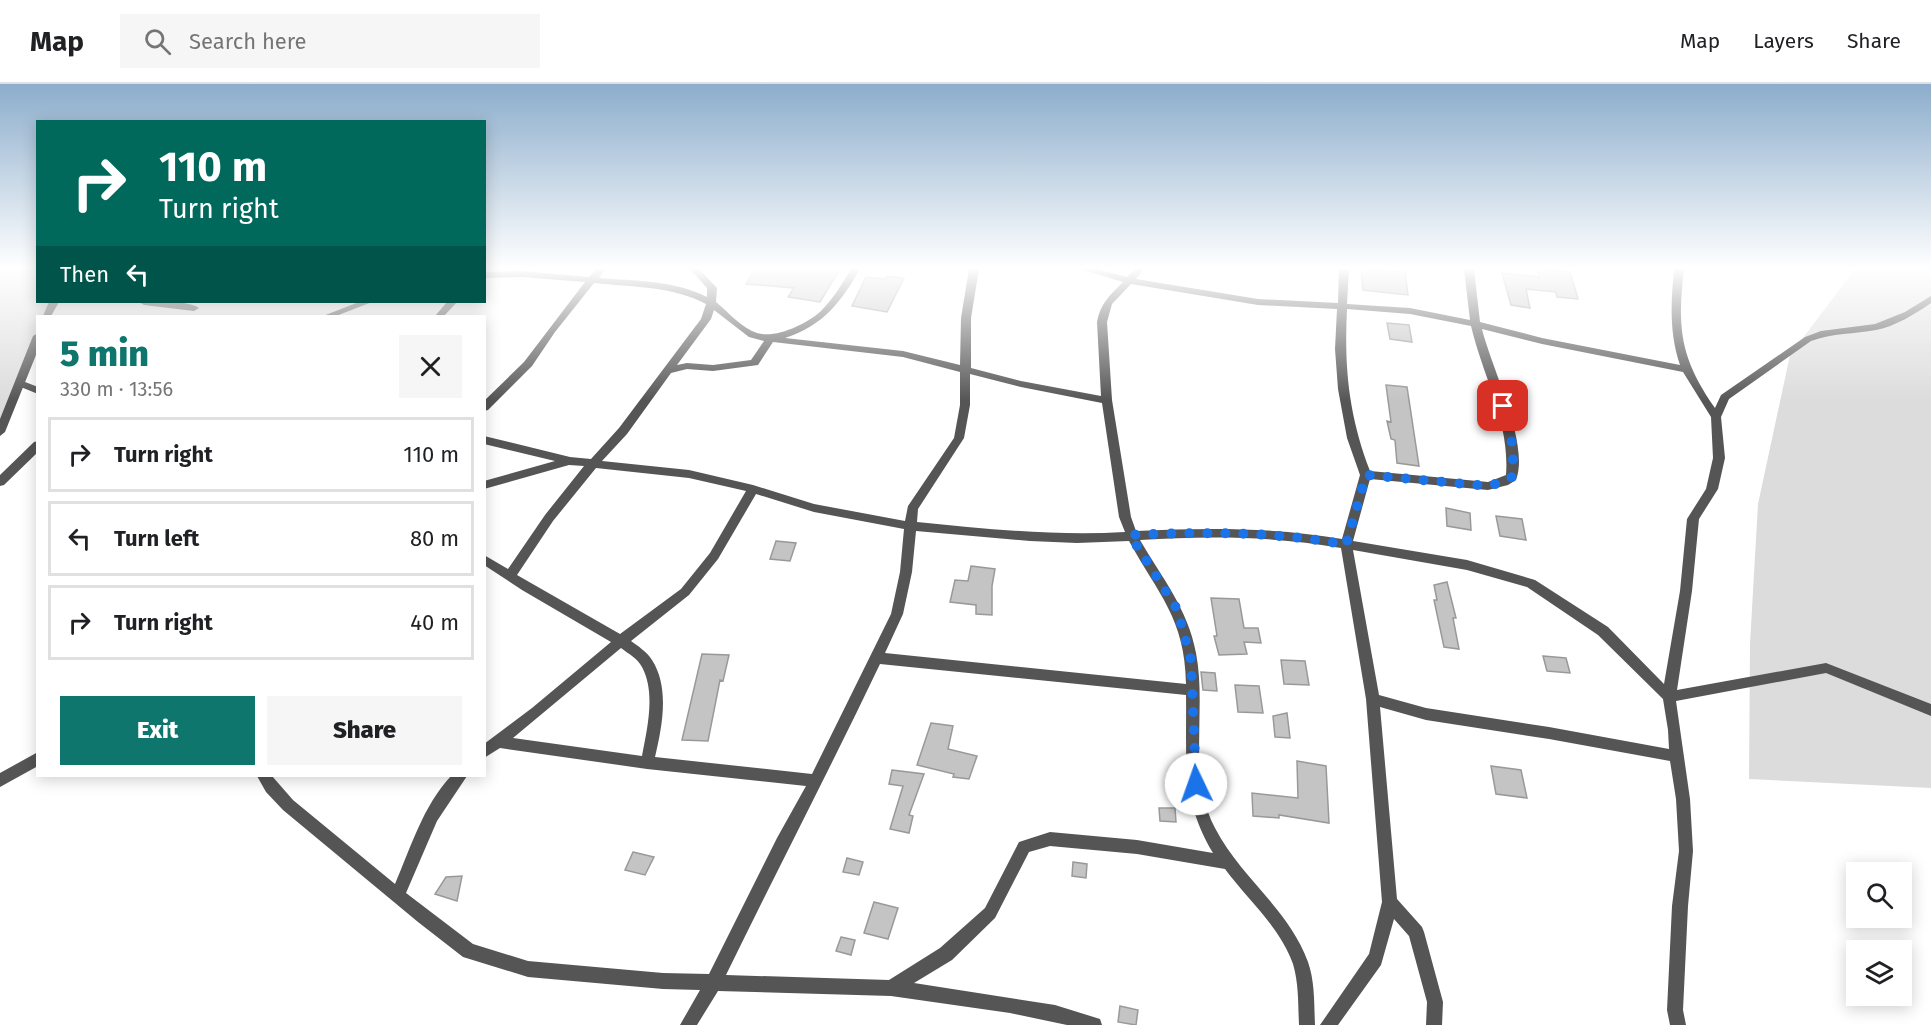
<!DOCTYPE html>
<meta charset="utf-8">
<style>
body{margin:0;font-family:"Fira Sans",sans-serif;background:#f6f6f6;color:#202124;height:100vh;display:flex;flex-direction:column;font-size:22px;white-space:nowrap}
*{box-sizing:border-box;margin:0}
p{font-size:20px;color:#757577}
.icon{flex:none;width:33px;height:33px;fill:none;stroke:currentColor;stroke-width:2;stroke-linecap:round;stroke-linejoin:round}
.map{position:relative;flex:1;overflow:hidden}
.details{position:absolute;left:36px;top:231px;width:450px;height:462px;display:flex;flex-direction:column;background:#fff;border-radius:0px;box-shadow:0 3px 15px #0003}
.details>*{flex:none}
.banner{position:absolute;left:36px;top:36px;width:450px;height:183px;border-radius:0px;box-shadow:0 3px 15px #0003;background:#00695c;color:#fff;overflow:hidden}
.controls{position:absolute;left:1846px;top:778px;display:grid;gap:12px}
.controls a{display:grid;place-items:center;width:66px;height:66px;border-radius:0px;background:#fff;box-shadow:0 3px 15px #0003;font-size:30px}
.pin{position:absolute;display:grid;place-items:center;width:51px;height:51px;color:#fff;margin:-26px;border-radius:12px;box-shadow:0 3px 9px #0006}
.me{position:absolute;width:66px;margin:-33px;rotate:357deg;stroke-linejoin:round;filter:drop-shadow(0 0 4px #0008)}
.turn{display:flex;align-items:center;gap:21px;height:126px;padding:0 24px;font-size:27px}
.turn .icon{width:78px;height:78px;stroke-width:2.5}
.turn b{display:block;font-size:42px;line-height:51px}
.then{display:flex;align-items:center;height:57px;padding:0 24px;background:#0003;gap:12px;font-size:22px}
.round{display:grid;place-items:center;flex:none;width:63px;height:63px;border-radius:0px;background:#f6f6f6}
.summary{display:flex;align-items:center;justify-content:space-between;height:102px;padding:0 24px}
h1{font-size:36px;font-weight:800;line-height:45px;color:#0f766e}
.primary-button{display:flex;gap:12px;margin-top:auto;padding:12px 24px}
.primary-button a{flex:1;height:69px;border-radius:0px;background:#0f766e;color:#fff;font-size:24px;font-weight:800;line-height:69px;text-align:center}
.primary-button a+a{background:#f6f6f6;color:#202124}
ul{padding:0;list-style:none}
li{display:flex;align-items:center;gap:18px;height:75px;margin:0 12px 9px;padding:0 12px;border:3px solid #e0e0e0;border-radius:0px}
li div{flex:1}
li b{display:block;font-size:22px}
li em{font-style:normal}
header{display:flex;align-items:center;gap:36px;box-sizing:border-box;height:84px;padding:0 30px;background:#fff;border-bottom:2px solid #e0e0e0}
header strong{font-size:28px}
nav{display:flex;gap:33px;margin-inline-start:auto;font-size:21px}
.search{width:420px;height:54px;background:#f6f6f6;display:flex;align-items:center;gap:15px;box-sizing:border-box;padding:0 21px;border-radius:0px;color:#757577;font-size:22px}
.map>svg:first-child{display:block}
</style>
<header>
<strong>Map</strong>
<div class="search"><svg class="icon" aria-label="search" viewBox="0 0 24 24"><circle cx="10" cy="10" r="6"/><path d="M15 15l6 6"/></svg>Search here</div>
<nav><a>Map</a><a>Layers</a><a>Share</a></nav>
</header>
<div class="map">
<svg width="1931" height="941" viewBox="0 0 1931 941">
<rect width="100%" height="100%" fill="#fff"/>
<path fill="#dcdcdc" d="M0 185H37L38 218H51L44 232H38L37 246 0 339Z
M1855 185H1931V704L1749 695 1750 560 1758 420 1790 271Z"/>
<path fill="#c4c4c4" stroke="#999" stroke-width="1.5" d="M755 185H840L820 218 788 213 794 204 746 200Z
M1361 185 1405 188 1408 211 1363 206Z
M1537 185 1570 188 1578 215 1557 213 1556 208 1526 205 1530 224 1511 221 1502 189 1539 193Z
M887 192 904 194 887 228 852 222 866 193 886 195Z
M1387 239 1409 241 1412 258 1390 255Z
M1386 301 1407 303 1419 382 1397 379 1395 356 1391 355 1387 337 1391 338Z
M1446 424 1470 429 1471 446 1447 442Z
M1496 432 1522 435 1526 456 1500 452Z
M776 457 796 459 790 477 770 475Z
M971 482 995 485 992 502V531L976 530V521L950 518 955 496 968 497Z
M1447 498 1456 534H1453L1459 565 1444 563 1434 516H1437L1434 501Z
M1211 514 1239 515 1244 544H1258L1261 559 1244 558 1247 570 1219 571 1214 552H1217Z
M702 570 729 571 723 597 720 596 708 657 682 656Z
M1543 572 1566 574 1570 589 1547 587Z
M1281 576 1305 577 1309 601 1284 600Z
M1201 588 1215 589 1217 607 1203 606Z
M1235 601 1259 602 1263 629 1238 628Z
M1287 629 1290 654 1275 653 1273 632Z
M931 639 953 642 948 665 977 672 969 695 953 693 954 690 917 681Z
M1297 677 1326 682 1329 739 1279 731V734L1253 732 1252 709 1298 714Z
M1491 682 1521 686 1527 714 1496 710Z
M892 686 924 690 909 731 913 732 909 749 890 745 903 702 889 700Z
M1159 724H1175L1176 738 1160 737Z
M633 768 654 773 645 791 625 786Z
M847 774 863 778 859 791 843 788Z
M1073 778 1087 780 1086 794 1072 792Z
M462 792 457 817 435 810 446 793Z
M874 818 898 824 888 855 864 849Z
M841 853 855 856 851 871 836 867Z
M1120 922 1138 926 1136 941 1118 938Z"/>
<g fill="none" stroke-linecap="round" stroke-linejoin="round">
<path fill="#555" fill-rule="evenodd" d="M596 185H605L599 194C634 197 674 196 707 213V204L690 185H699L717 204 716 218C728 228 742 244 757 249 775 255 807 240 821 227 833 215 842 200 851 185H860C840 219 824 241 785 254L903 267 960 281 961 234 969 185H979L971 234V284L1021 297 1101 312 1097 238C1100 220 1110 211 1123 198L1080 185H1096L1127 193 1135 185H1144L1136 195 1258 215 1338 219 1339 185H1349L1347 220 1410 224 1470 236 1464 185H1474L1480 238 1542 254 1680 281C1669 249 1671 218 1674 185H1684C1677 244 1680 274 1715 324L1721 311 1805 253 1821 247 1875 240 1905 228 1931 212V219C1915 230 1896 242 1876 246 1855 250 1832 249 1811 257L1729 315 1721 333 1725 374 1718 405 1699 435 1692 507 1677 606 1826 579 1931 620V632L1826 589 1676 617 1690 715 1693 767 1688 822 1683 926 1686 941H1670L1667 926 1672 822 1679 767 1676 715 1670 677 1549 655 1426 636 1380 623 1397 815 1422 843 1424 848 1443 918 1442 941H1426L1427 918 1409 852 1394 835 1381 881 1338 941H1320L1369 870 1382 818 1366 615 1341 464C1274 452 1208 452 1140 456 1162 494 1188 525 1196 569 1207 626 1187 691 1215 744 1240 793 1289 825 1308 878 1315 898 1314 920 1315 941H1299C1298 921 1299 900 1293 880 1280 843 1248 816 1225 785L1137 770 1050 762 1029 768 995 834 952 876 914 899 1055 921 1100 935 1102 941H1067L1010 929 891 912 718 907 697 941H680L700 906 663 905 528 893 463 873 418 838 283 726 266 708 257 692H272L293 716 395 800C411 763 423 722 451 692H467L437 737 406 809 473 860 528 877 663 889 709 890 777 754 806 702 647 685 500 664 484 674V660L532 624 611 558 522 506 484 481V471L508 485 545 431 584 382 569 381 484 405V397L555 377 484 360V352L570 373 591 375 619 344 701 235 706 220C672 202 633 203 594 199L555 248 532 282 488 326 484 327V317L524 278 585 198 522 193 484 194V188L522 187 589 193ZM1131 200 1258 221 1337 225 1335 265 1338 305 1347 354 1360 391 1342 455C1273 443 1205 444 1136 447L1131 433 1112 316 1107 238 1112 220ZM1347 225 1410 230 1471 242C1483 293 1510 338 1506 391L1488 398 1370 387C1349 332 1344 285 1347 225ZM714 226 749 253 764 257 751 276 713 281 687 279 677 281 711 235ZM1482 245 1542 260 1683 288 1711 333 1713 374 1706 405 1687 435 1680 507 1664 600 1608 543 1535 496 1467 476 1353 457 1370 395 1488 406 1508 401 1516 396C1530 360 1491 283 1482 245ZM773 258 903 273 960 288V321L954 354 908 422 905 437 814 420 753 401 689 386 602 377 627 350 671 289 687 285 713 287 758 281ZM970 290 1021 303 1102 319 1119 433 1125 448C1055 452 986 445 917 438L918 425 964 354 970 321ZM596 384 689 394 746 407 710 469 681 505 620 550 517 491 553 437ZM756 410 814 428 904 445 900 488 891 530 812 690 655 673C662 643 670 604 652 576 647 568 638 562 631 557L689 511 718 475ZM916 447 1030 457 1077 459 1129 457C1158 510 1185 534 1186 600L885 569 903 530 912 488ZM1353 466 1467 486 1527 503 1598 551 1663 615 1668 646 1669 665 1549 643 1426 624 1379 611ZM621 564C629 570 638 575 642 583 656 609 647 645 642 672L513 654ZM880 580 1186 611C1187 672 1180 714 1213 769L1137 756 1050 748 1019 758 985 824 940 864 889 896 726 891C777 786 830 685 880 580Z
M139 218C153 217 187 216 199 224L194 227 144 221Z
M359 218H372L336 232H323Z
M447 218H457L444 232H435Z
M20 296 38 303V310L16 301 15 299Z
M38 357V368L4 401 0 402V391L34 358Z
M38 668V682L0 703V689Z"/>
<path fill="#555" fill-rule="evenodd" d="M49 218H59L51 232H43Z
M38 249V266L5 348 0 352V335L33 252Z"/>
</g>
<linearGradient id="sky" x2="0" y2="1"><stop stop-color="#8cadcc"/><stop offset="0.58" stop-color="#fff"/><stop offset="1" stop-color="#fff" stop-opacity="0"/></linearGradient>
<rect width="1931" height="317" fill="url(#sky)"/>
<g fill="none" stroke-linecap="round" stroke-linejoin="round">
<path stroke="#1a73e8" stroke-width="10" stroke-dasharray="0 18" d="M1196 700 1191 576 1177 525 1130 451C1203 448 1275 447 1346 461L1366 391 1488 402 1503 398 1512 393C1515 368 1511 346 1503 322"/>
</g>
</svg>
<div class="controls">
<a><svg class="icon" aria-label="search" viewBox="0 0 24 24"><circle cx="10" cy="10" r="6"/><path d="M15 15l6 6"/></svg></a>
<a><svg class="icon" aria-label="layers" viewBox="0 0 24 24"><path d="M12 4l9 5-9 5-9-5zM3 14l9 5 9-5"/></svg></a>
</div>
<div class="pin" style="left:1503px;top:322px;background:#d93025"><svg class="icon" aria-label="arrive" viewBox="0 0 24 24"><path d="M6 21V4h12l-3 4 3 4H6"/></svg></div>
<svg class="me" style="left:1196px;top:700px" viewBox="-20 -20 40 40"><circle r="19" fill="#fff"/><path d="M0-13L10 11 0 6-10 11z" fill="#1a73e8"/></svg>
<div class="banner">
<div class="turn"><svg class="icon" aria-label="right" viewBox="0 0 24 24"><path d="M7 20v-9h11M14 6l5 5-5 5"/></svg><div><b>110 m</b>Turn right</div></div>
<div class="then">Then<svg class="icon" aria-label="left" viewBox="0 0 24 24"><path d="M17 20v-9H6M10 6l-5 5 5 5"/></svg></div>
</div>
<section class="details">
<div class="summary"><div><h1>5 min</h1><p>330 m · 13:56</p></div><a class="round"><svg class="icon" aria-label="close" viewBox="0 0 24 24"><path d="M6 6l12 12M18 6L6 18"/></svg></a></div>
<ul>
<li><svg class="icon" aria-label="right" viewBox="0 0 24 24"><path d="M7 20v-9h11M14 6l5 5-5 5"/></svg><div><b>Turn right</b></div><em>110 m</em></li>
<li><svg class="icon" aria-label="left" viewBox="0 0 24 24"><path d="M17 20v-9H6M10 6l-5 5 5 5"/></svg><div><b>Turn left</b></div><em>80 m</em></li>
<li><svg class="icon" aria-label="right" viewBox="0 0 24 24"><path d="M7 20v-9h11M14 6l5 5-5 5"/></svg><div><b>Turn right</b></div><em>40 m</em></li>
</ul>
<div class="primary-button"><a>Exit</a><a>Share</a></div>
</section>
</div>
